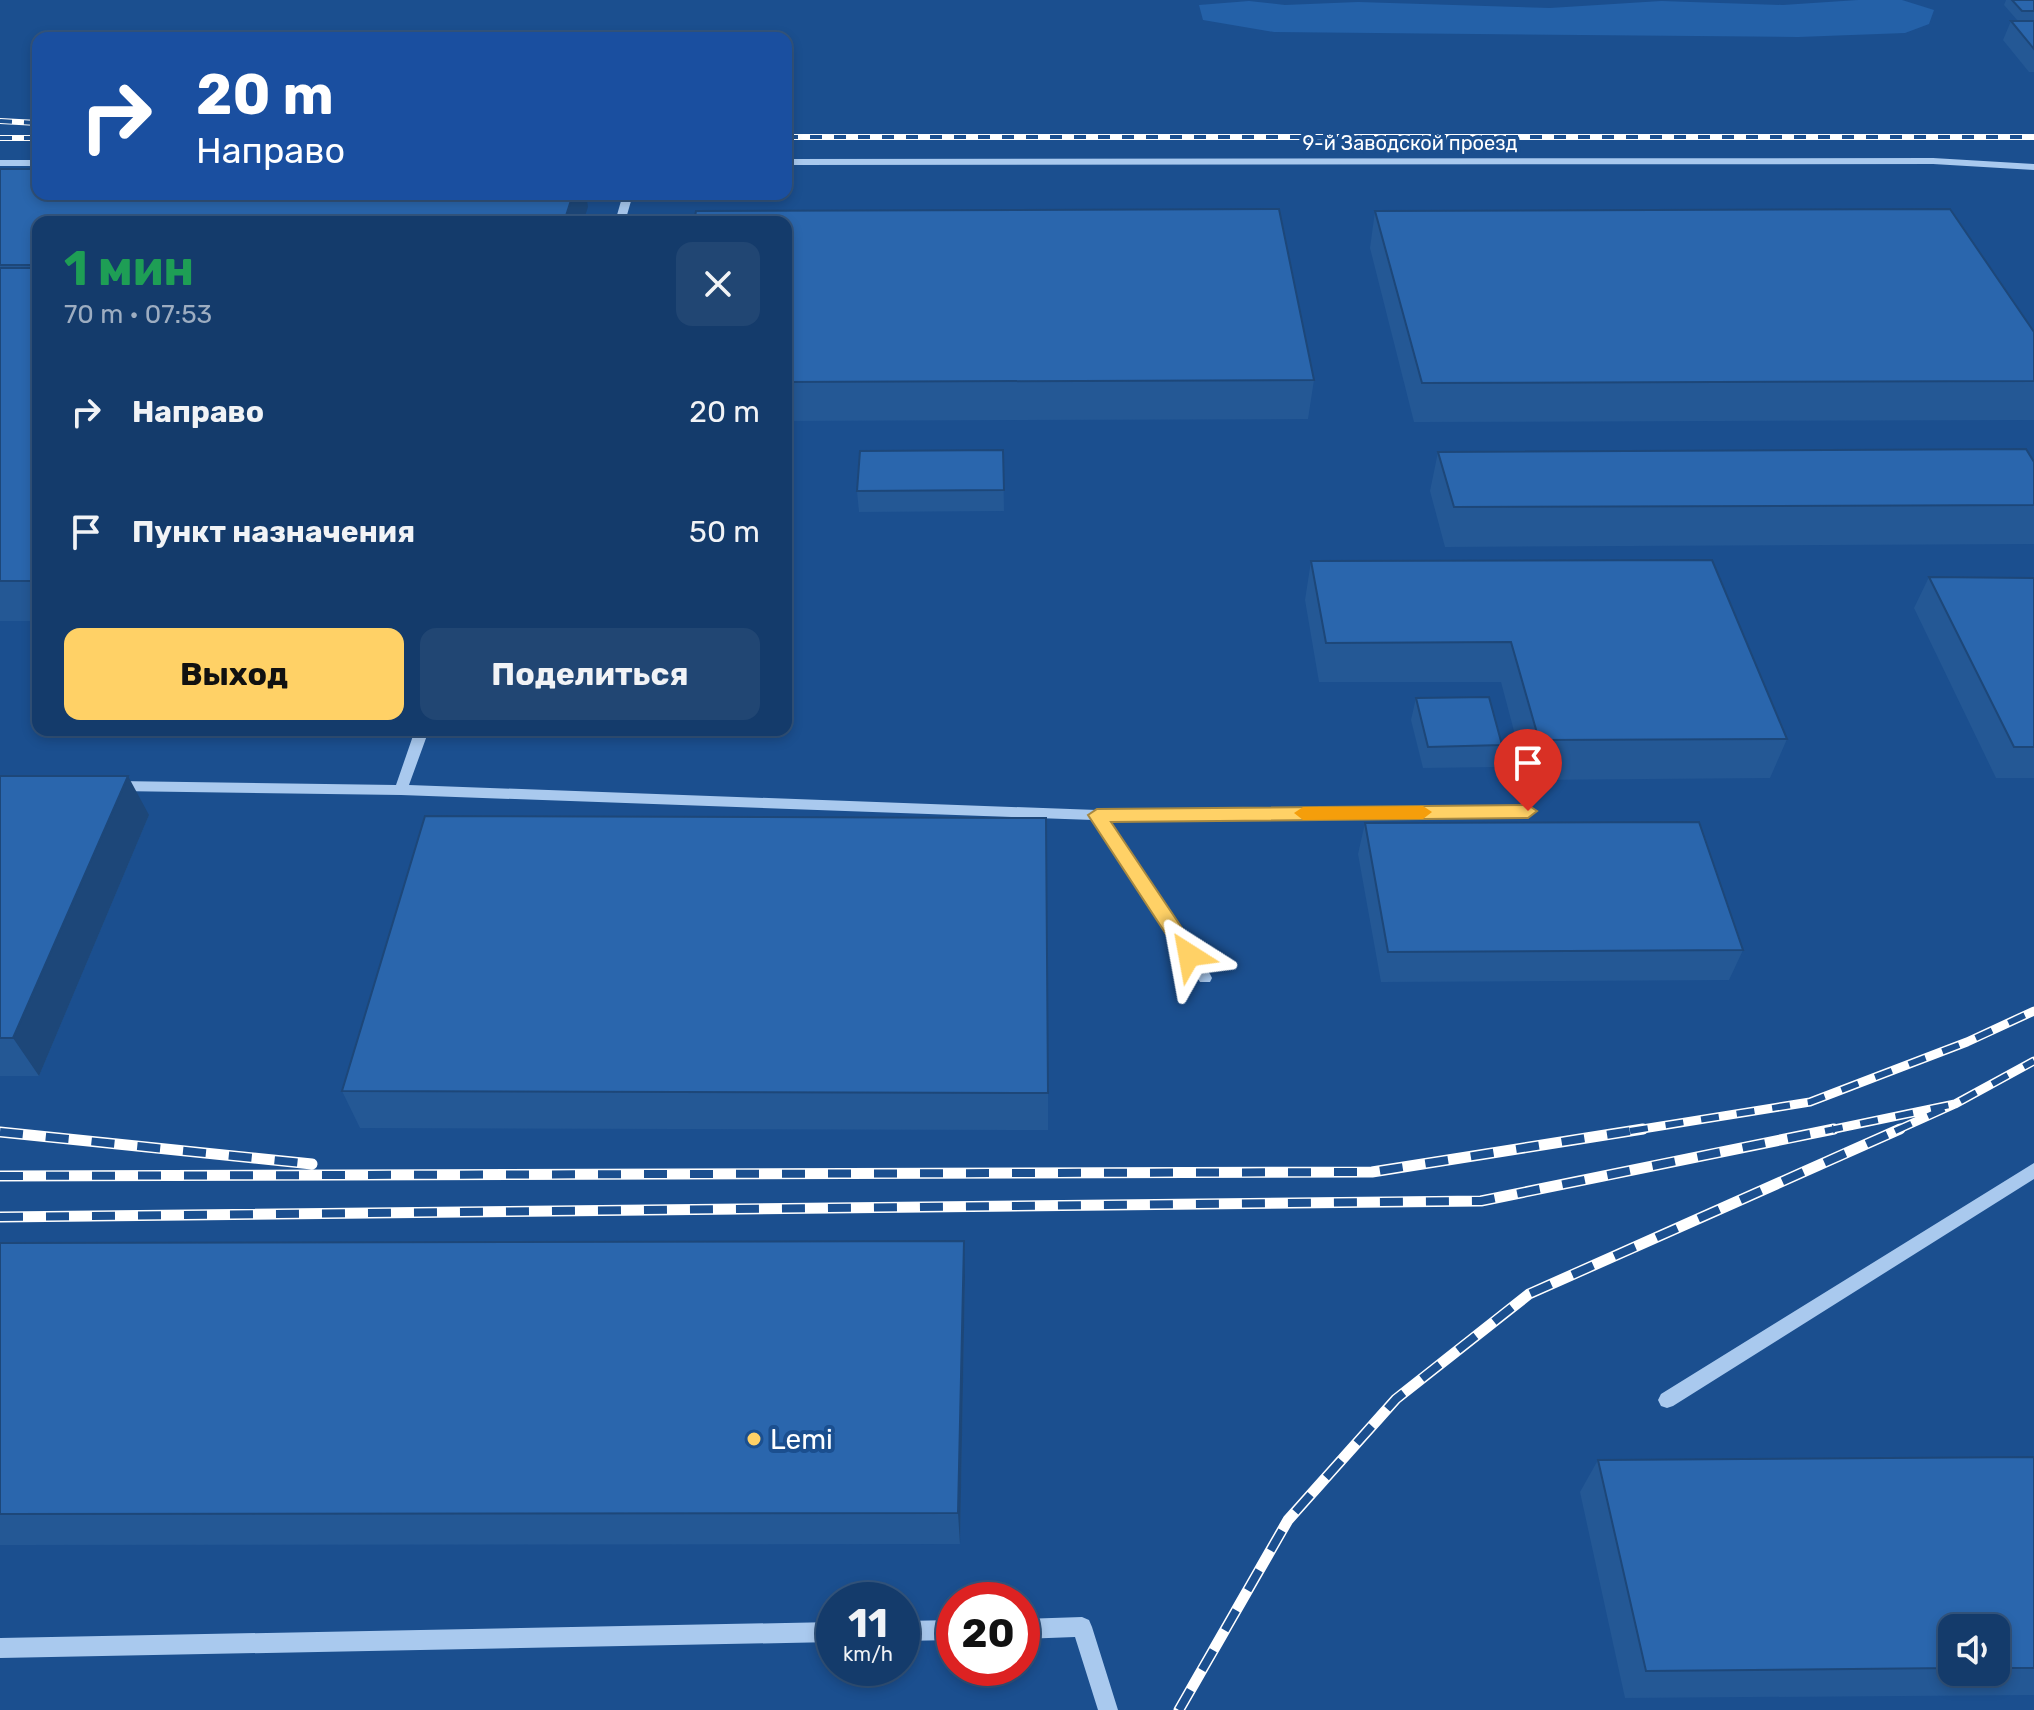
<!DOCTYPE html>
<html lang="ru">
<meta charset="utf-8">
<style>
body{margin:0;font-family:Rubik,sans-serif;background:#214673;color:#f1f3f6;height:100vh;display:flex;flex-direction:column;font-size:30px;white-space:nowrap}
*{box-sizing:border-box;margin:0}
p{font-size:26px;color:#9dadc1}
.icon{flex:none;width:44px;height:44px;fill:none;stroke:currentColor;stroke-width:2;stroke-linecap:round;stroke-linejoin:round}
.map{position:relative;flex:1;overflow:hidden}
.details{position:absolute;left:32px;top:216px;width:760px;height:520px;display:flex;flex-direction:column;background:#143b6b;border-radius:16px;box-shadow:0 4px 12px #0003,0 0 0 2px #33557e}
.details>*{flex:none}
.guide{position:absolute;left:32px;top:32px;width:760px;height:168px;border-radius:16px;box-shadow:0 4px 12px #0003,0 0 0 2px #33557e;background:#1a4fa0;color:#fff;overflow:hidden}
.buttons{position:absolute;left:1938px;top:1614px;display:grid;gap:16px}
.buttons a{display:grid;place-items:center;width:72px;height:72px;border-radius:16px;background:#143b6b;box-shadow:0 4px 12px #0003,0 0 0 2px #33557e;font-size:40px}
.speed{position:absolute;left:816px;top:1582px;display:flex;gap:16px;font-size:40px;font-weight:700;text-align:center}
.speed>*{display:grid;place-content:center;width:104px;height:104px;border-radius:50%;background:#143b6b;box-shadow:0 4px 12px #0003,0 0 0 2px #33557e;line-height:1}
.speed small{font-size:20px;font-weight:400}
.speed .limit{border:12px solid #d22;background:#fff;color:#111}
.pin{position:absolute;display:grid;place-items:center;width:68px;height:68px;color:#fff;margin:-82px -34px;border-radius:50% 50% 50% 0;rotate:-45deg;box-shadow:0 0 8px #0007}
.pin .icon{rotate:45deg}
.me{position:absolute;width:88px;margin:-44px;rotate:326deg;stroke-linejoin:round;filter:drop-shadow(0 0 6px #0008)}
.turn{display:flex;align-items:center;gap:28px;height:168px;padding:0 32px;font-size:36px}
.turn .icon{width:104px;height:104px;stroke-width:2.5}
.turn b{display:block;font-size:56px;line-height:68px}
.round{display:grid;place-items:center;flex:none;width:84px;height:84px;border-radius:16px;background:#214673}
.summary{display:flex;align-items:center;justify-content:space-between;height:136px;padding:0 32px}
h1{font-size:48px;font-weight:700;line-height:60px;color:#1e9e55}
.cta{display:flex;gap:16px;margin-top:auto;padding:16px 32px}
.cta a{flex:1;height:92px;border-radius:16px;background:#ffd166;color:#111;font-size:32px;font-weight:700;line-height:92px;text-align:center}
.cta a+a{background:#214673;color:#f1f3f6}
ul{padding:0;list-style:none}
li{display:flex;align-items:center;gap:24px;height:120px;padding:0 32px}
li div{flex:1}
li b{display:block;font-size:30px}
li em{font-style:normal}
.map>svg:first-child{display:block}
</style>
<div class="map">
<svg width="2034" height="1710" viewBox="0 0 2034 1710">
<rect width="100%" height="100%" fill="#1b4f8f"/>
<path fill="#2461a8" d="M1858 0H1902L1934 10 1929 24 1905 33 1798 37 1274 32 1203 20 1199 5 1249 1 1285 5 1358 2 1550 8 1661 1 1783 5Z"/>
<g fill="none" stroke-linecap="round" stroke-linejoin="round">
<path fill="#a9c9ee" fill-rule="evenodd" d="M1933 158 2034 164V170L1933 164 786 165V159Z
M0 160H38V166H0Z
M623 194H633L625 222H615Z
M415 730H429L409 785 1097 810 1528 806 1535 811 1528 816 1107 820 1210 974 1212 978 1210 982H1200L1093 820 401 795 117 791 110 786 117 781 396 785Z
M2034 1163V1179L1673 1406 1667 1408 1661 1406 1658 1400 1661 1394Z
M1082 1617 1089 1620 1092 1627 1118 1710H1098L1075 1637 1022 1639V1619Z
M954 1620V1640L902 1641V1621Z
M834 1622V1642L0 1658V1638Z"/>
<defs>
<path id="rail-far2" d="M0 121 38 123
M786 137H2034
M0 138H38"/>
<path id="rail-far1" d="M1630 1131 1810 1102 1967 1042 2034 1011
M1825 1131 1955 1104
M1895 1131 1955 1104 2034 1061"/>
<path id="rail" d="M0 1132 312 1164
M0 1176 1372 1172 1643 1129
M0 1217 1481 1201 1834 1129
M1179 1710 1288 1520 1396 1399 1529 1294 1900 1129"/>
</defs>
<use href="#rail-far2" stroke="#fff" stroke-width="6"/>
<use href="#rail-far1" stroke="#fff" stroke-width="9"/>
<use href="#rail" stroke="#fff" stroke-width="11"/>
<use href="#rail-far2" stroke="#1b4f8f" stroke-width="4" stroke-dasharray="12" stroke-linecap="butt"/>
<use href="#rail-far1" stroke="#1b4f8f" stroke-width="6" stroke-dasharray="18" stroke-linecap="butt"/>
<use href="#rail" stroke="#1b4f8f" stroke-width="8" stroke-dasharray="23" stroke-linecap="butt"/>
</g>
<path fill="#245895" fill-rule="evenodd" d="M2006 0H2034V72H2029L2003 40 2011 21H2018L2004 5Z
M0 169 588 207 38 222V621H0Z
M1375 211 2034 332V420L1414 422 1370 248Z
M786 222 1314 380 1308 419 786 421Z
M1003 450 1004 511 859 512 857 491Z
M1438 452 2034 462V544L1445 547 1430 491Z
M1311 561 1787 739 1770 778 1527 780 1501 682H1319L1305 600Z
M1929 577 2034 578V778H1996L1914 608Z
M1416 698 1502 745 1496 767 1423 768 1411 720Z
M0 776 149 815 39 1076H0Z
M1365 823 1743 950 1729 980 1381 982 1358 854Z
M342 1091 1048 1093V1130L360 1128Z
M0 1243 965 1277 960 1544 0 1545Z
M2034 1457V1695L1625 1698 1580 1492 1598 1460ZM1952 1628H1996V1672H1952Z"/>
<path fill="#1d4779" d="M573 194H586L588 207 583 222H564Z
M128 776 149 815 39 1076 13 1038Z
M964 1241 965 1277 960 1544 958 1513Z"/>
<path fill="#2a66ad" stroke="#1d4779" stroke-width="2" d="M2012 0H2034V11H2022Z
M2011 21H2034V49Z
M0 169H38V194H573L564 222H38V265H0Z
M1279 209 1314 380 786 382V222H694L696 211Z
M1950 209 2034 332V381L1422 383 1375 211Z
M0 268H38V581H0Z
M2026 449 2034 462V505L1454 507 1438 452Z
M1003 450 1004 490 857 491 860 451Z
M1712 560 1787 739 1539 740 1511 642 1326 643 1311 561Z
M1929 577 2034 578V747H2014Z
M1489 697 1502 745 1428 747 1416 698Z
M0 776H128L13 1038H0Z
M425 816 1046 818 1048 1093 342 1091Z
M1699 822 1743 950 1388 952 1365 823Z
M964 1241 958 1513 0 1514V1243Z
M2034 1457V1668H1996V1628H1952V1668L1646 1671 1598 1460Z"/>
<path fill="#ffd166" stroke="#a68842" stroke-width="2" d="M1528 805 1537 811 1528 818 1111 822 1196 949 1199 955 1196 960H1183L1088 815 1097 809Z"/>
<path fill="#f59e0b" d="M1423 806 1432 812 1423 819 1303 820 1294 813 1303 807Z"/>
<circle fill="#ffd166" stroke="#1b4f8f" stroke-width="3" cx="754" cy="1439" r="8"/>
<g text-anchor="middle" stroke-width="8" stroke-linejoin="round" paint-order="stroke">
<g font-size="20" fill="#fff" stroke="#1b4f8f">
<text x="1410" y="150">9-й Заводской проезд</text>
</g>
<g font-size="28" fill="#fff" stroke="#1b4f8f" text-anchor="start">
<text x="770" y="1449">Lemi</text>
</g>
</g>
</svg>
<div class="buttons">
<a><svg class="icon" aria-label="sound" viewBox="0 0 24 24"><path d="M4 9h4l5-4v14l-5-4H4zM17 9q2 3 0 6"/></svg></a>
</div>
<div class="speed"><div>11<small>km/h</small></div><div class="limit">20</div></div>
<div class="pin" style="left:1528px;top:811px;background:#d93025"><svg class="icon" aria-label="arrive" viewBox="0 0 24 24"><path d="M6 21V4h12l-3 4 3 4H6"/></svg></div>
<svg class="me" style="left:1189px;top:955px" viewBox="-20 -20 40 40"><path d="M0-17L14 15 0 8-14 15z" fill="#ffd166" stroke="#fff" stroke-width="4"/></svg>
<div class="guide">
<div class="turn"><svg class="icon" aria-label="right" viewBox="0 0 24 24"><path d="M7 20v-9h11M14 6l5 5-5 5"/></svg><div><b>20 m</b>Направо</div></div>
</div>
<section class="details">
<div class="summary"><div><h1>1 мин</h1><p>70 m · 07:53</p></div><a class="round"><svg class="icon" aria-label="close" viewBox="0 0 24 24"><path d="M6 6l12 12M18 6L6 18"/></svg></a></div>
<ul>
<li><svg class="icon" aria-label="right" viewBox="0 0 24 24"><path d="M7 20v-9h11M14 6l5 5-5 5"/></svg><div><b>Направо</b></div><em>20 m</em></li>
<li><svg class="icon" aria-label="arrive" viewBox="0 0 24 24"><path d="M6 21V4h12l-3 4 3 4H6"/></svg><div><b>Пункт назначения</b></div><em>50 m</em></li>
</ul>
<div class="cta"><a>Выход</a><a>Поделиться</a></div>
</section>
</div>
